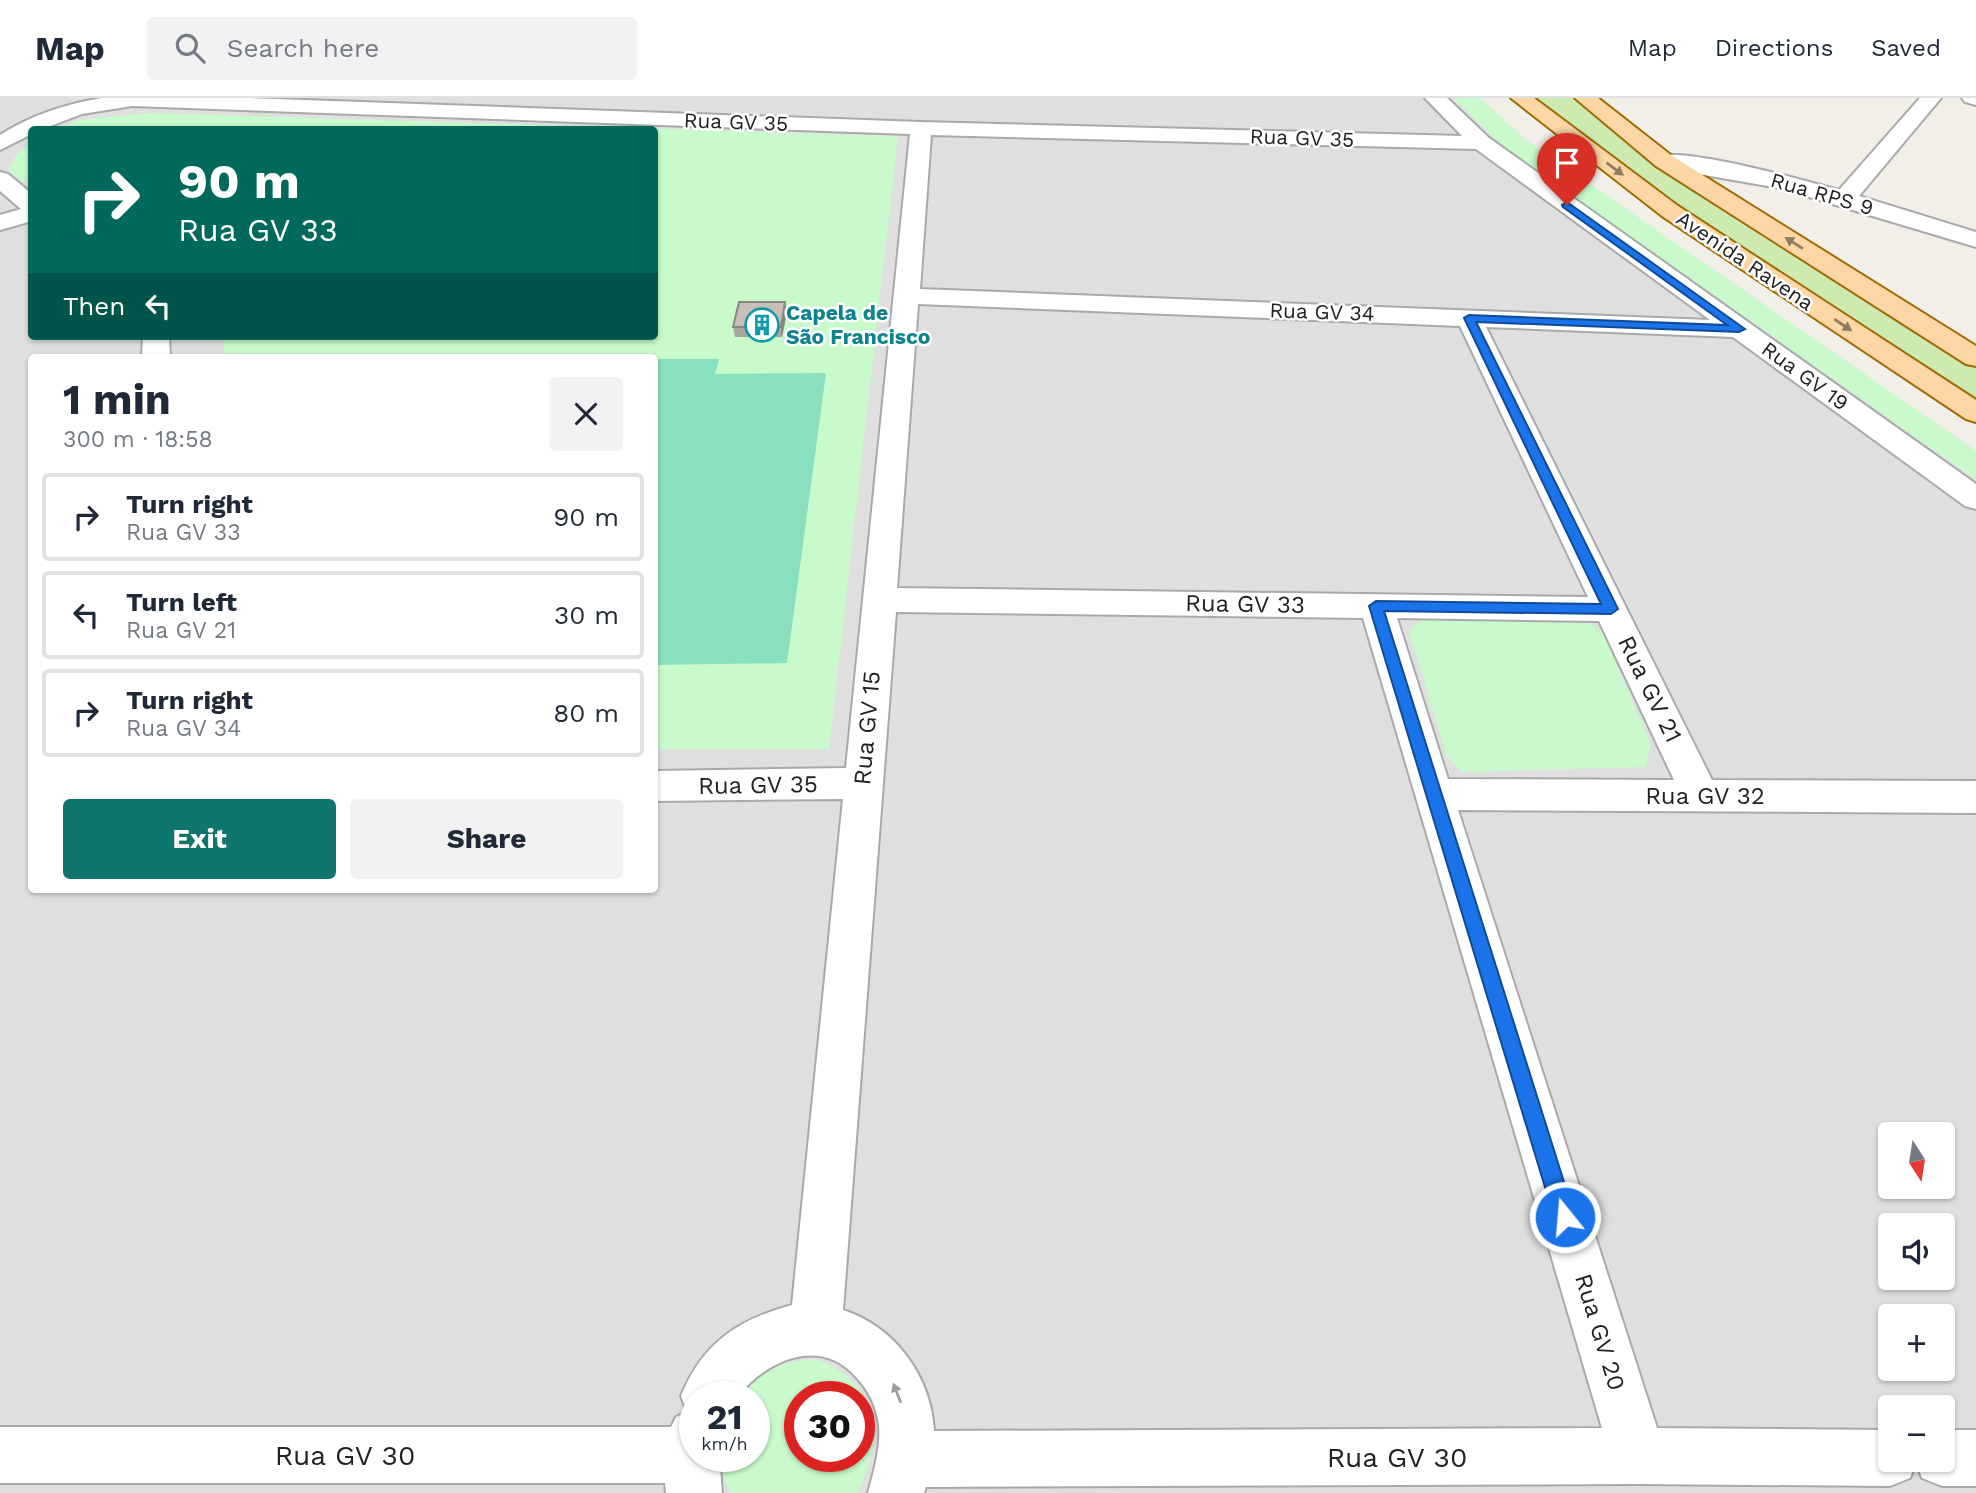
<!DOCTYPE html>
<meta charset="utf-8">
<style>
body{margin:0;font-family:"Work Sans",sans-serif;background:#f2f2f3;color:#1f2937;height:100vh;display:flex;flex-direction:column;font-size:26px;white-space:nowrap}
*{box-sizing:border-box;margin:0}
p{font-size:23px;color:#747a83}
.icon{flex:none;width:38px;height:38px;fill:none;stroke:currentColor;stroke-width:2;stroke-linecap:round;stroke-linejoin:round}
.map{position:relative;flex:1;overflow:hidden}
.side{position:absolute;left:28px;top:256px;width:630px;height:539px;display:flex;flex-direction:column;background:#fff;border-radius:7px;box-shadow:0 2px 5px #0004}
.side>*{flex:none}
.banner{position:absolute;left:28px;top:28px;width:630px;height:214px;border-radius:7px;box-shadow:0 2px 5px #0004;background:#00695c;color:#fff;overflow:hidden}
.needle{width:46px;rotate:168deg}
.buttons{position:absolute;left:1878px;top:1024px;display:grid;gap:14px}
.buttons a{display:grid;place-items:center;width:77px;height:77px;border-radius:7px;background:#fff;box-shadow:0 2px 5px #0004;font-size:35px}
.speed{position:absolute;left:679px;top:1283px;display:flex;gap:14px;font-size:35px;font-weight:700;text-align:center}
.speed>*{display:grid;place-content:center;width:91px;height:91px;border-radius:50%;background:#fff;box-shadow:0 2px 5px #0004;line-height:1}
.speed small{font-size:18px;font-weight:400}
.speed .limit{border:10px solid #d22;background:#fff;color:#111}
.pin{position:absolute;display:grid;place-items:center;width:60px;height:60px;color:#fff;margin:-72px -30px;border-radius:50% 50% 50% 0;rotate:-45deg;box-shadow:0 0 7px #0007}
.pin .icon{rotate:45deg}
.me{position:absolute;width:77px;margin:-38px;rotate:343deg;stroke-linejoin:round;filter:drop-shadow(0 0 5px #0008)}
.turn{display:flex;align-items:center;gap:24px;height:147px;padding:0 35px;font-size:32px}
.turn .icon{width:91px;height:91px;stroke-width:2.5}
.turn b{display:block;font-size:49px;line-height:60px}
.then{display:flex;align-items:center;height:66px;padding:0 35px;background:#0003;gap:14px;font-size:26px}
.round{display:grid;place-items:center;flex:none;width:74px;height:74px;border-radius:7px;background:#f2f2f3}
.headline{display:flex;align-items:center;justify-content:space-between;height:119px;padding:0 35px}
h1{font-size:42px;font-weight:700;line-height:52px}
.button{display:flex;gap:14px;margin-top:auto;padding:14px 35px}
.button a{flex:1;height:80px;border-radius:7px;background:#0f766e;color:#fff;font-size:28px;font-weight:700;line-height:80px;text-align:center}
.button a+a{background:#f2f2f3;color:#1f2937}
ul{padding:0;list-style:none}
li{display:flex;align-items:center;gap:21px;height:88px;margin:0 14px 10px;padding:0 21px;border:4px solid #e0e1e3;border-radius:7px}
li div{flex:1}
li b{display:block;font-size:26px}
li em{font-style:normal}
header{display:flex;align-items:center;gap:42px;box-sizing:border-box;height:98px;padding:0 35px;background:#fff;border-bottom:2px solid #e0e1e3}
header strong{font-size:33px}
nav{display:flex;gap:38px;margin-inline-start:auto;font-size:24px}
.search{width:490px;height:63px;background:#f2f2f3;display:flex;align-items:center;gap:18px;box-sizing:border-box;padding:0 24px;border-radius:7px;color:#747a83;font-size:26px}
.map>svg:first-child{display:block}
</style>
<header>
<strong>Map</strong>
<div class="search"><svg class="icon" aria-label="search" viewBox="0 0 24 24"><circle cx="10" cy="10" r="6"/><path d="M15 15l6 6"/></svg>Search here</div>
<nav><a>Map</a><a>Directions</a><a>Saved</a></nav>
</header>
<div class="map">
<svg width="1976" height="1395" viewBox="0 0 1976 1395">
<rect width="100%" height="100%" fill="#f2efe9"/>
<path fill="#e0dfdf" fill-rule="evenodd" d="M0 0H1480L1526 42 1976 353V1395H0ZM32 32H654V238H32ZM32 259H654V791H32ZM1890 1036H1942V1088H1890ZM1890 1127H1942V1180H1890ZM1890 1218H1942V1270H1890ZM695 1298H754V1358H695ZM800 1298H859V1358H800ZM1890 1309H1942V1362H1890Z"/>
<path fill="#cdebb0" d="M1535 0H1572L1644 56 1738 119 1976 269V303L1679 107Z"/>
<path fill="#c8facc" fill-rule="evenodd" d="M1453 0H1480L1526 42 1976 353V382L1500 46Z
M147 15 898 38 829 651H655L654 259H225L223 244 210 238H654V32H55L78 22Z
M31 45V89L8 73 16 57Z
M1421 522H1585L1603 535 1651 647 1646 669 1462 674 1447 658 1409 533Z
M815 1261C879 1283 887 1340 857 1395H730L724 1379 722 1358H754V1298H741C761 1273 783 1263 815 1261ZM800 1298H859V1358H800Z"/>
<path fill="#88e0be" d="M655 261H719L715 276 826 275 787 565 655 567Z"/>
<g fill="none" stroke-linecap="round" stroke-linejoin="round">
<defs>
<path id="minor" d="M102 0H250L921 24 1462 38 1425 0H1447L1489 40 1976 386V411L1965 408 1733 239 1486 229 1712 682 1976 683V715L1458 712 1657 1330 1890 1332V1362H1942V1332H1976V1388H1942L1922 1380 1916 1364 1910 1380 1890 1388 1638 1386 926 1389 924 1395H868C874 1373 881 1349 879 1327 876 1307 869 1293 856 1279 820 1238 767 1262 738 1298H695V1358H719L722 1395H666L665 1385H0V1329H671L676 1319 687 1314 681 1298C703 1245 737 1222 792 1207L843 701 654 703V673L846 670 910 36 132 8 82 16 40 32H32V36L0 52V37C31 17 66 6 102 0ZM931 37 1476 51 1710 222 920 191ZM918 206 1460 228 1588 499 897 490ZM896 514 1363 520 1602 1330 934 1333C931 1278 895 1229 843 1212ZM1397 520 1599 523 1674 682 1448 681Z
M1920 0H1941L1859 98 1976 134V149L1779 90 1664 70 1656 68 1653 63 1656 58C1690 50 1802 82 1839 92Z
M1962 0H1976V7L1965 4Z
M0 74 8 76 32 96V123L0 132V117L21 111 0 93Z
M143 238H169L170 259H142Z"/>
<path id="major" d="M1511 0H1534L1678 108 1976 302V324L1966 321 1662 118Z
M1575 0H1598L1672 58 1976 248V268L1966 266 1656 68Z"/>
</defs>
<use href="#minor" stroke="#a9a9a9" stroke-width="4"/>
<use href="#major" stroke="#a06b00" stroke-width="4"/>
<use href="#minor" fill="#fff" fill-rule="evenodd"/>
<use href="#major" fill="#fcd6a4" fill-rule="evenodd"/>
</g>
<path fill="#aba49e" d="M787 214 782 239H735L733 229Z"/>
<path fill="#8b8681" d="M785 204 787 214 782 239 781 229Z"/>
<path fill="#c7bfb8" stroke="#8b8681" stroke-width="2" d="M739 204H785L781 229H733Z"/>
<defs><path id="oneway-solid" d="M-6-.8H1V-3.2L6.5 0L1 3.2V.8H-6Z" transform="scale(1.75)"/></defs>
<g fill="#8f7c63">
<use href="#oneway-solid" transform="translate(1615 71) rotate(37)"/>
<use href="#oneway-solid" transform="translate(1794 145) rotate(-148)"/>
<use href="#oneway-solid" transform="translate(1843 227) rotate(34)"/>
</g>
<use fill="#9c9c9c" href="#oneway-solid" transform="translate(897 1295) rotate(-111)"/>
<path fill="#1a73e8" stroke="#114b97" stroke-width="2" d="M1567 104 1745 231 1739 234 1476 224 1618 511 1611 516 1384 513 1575 1119 1572 1127 1565 1130 1557 1127 1554 1119 1369 508 1376 503 1601 506 1464 220 1469 217 1727 227 1563 109 1562 107Z"/>
<defs>
<symbol id="building-ring" viewBox="-11 -11 22 22"><circle r="9.5" fill="#fff" stroke="#0f9aa8" stroke-width="1.5"/><path d="M-4-6H4V6H1V3H-1V6H-4ZM-2.5-4.3h1.7v1.8h-1.7ZM.8-4.3h1.7v1.8H.8ZM-2.5-1h1.7V.8h-1.7ZM.8-1h1.7V.8H.8Z" fill="#0f9aa8"/></symbol>
</defs>
<g fill-rule="evenodd">
<use href="#building-ring" x="743" y="208" width="38" height="38"/>
</g>
<g text-anchor="middle" stroke-width="5" stroke-linejoin="round" paint-order="stroke">
<g font-size="21" fill="#222" stroke="#fff">
<text transform="translate(736 24) rotate(2)" y="7">Rua GV 35</text>
<text transform="translate(1302 40) rotate(2)" y="7">Rua GV 35</text>
<text transform="translate(1822 96) rotate(16)" y="7">Rua RPS 9</text>
<text transform="translate(1745 163) rotate(34)" y="7">Avenida Ravena</text>
<text transform="translate(1322 214) rotate(2)" y="7">Rua GV 34</text>
<text transform="translate(1805 278) rotate(36)" y="7">Rua GV 19</text>
</g>
<g font-size="21" font-weight="bold" fill="#0d838f" stroke="#fff" text-anchor="start">
<text x="786" y="222">Capela de<tspan x="786" dy="24">São Francisco</tspan></text>
</g>
<g font-size="24" fill="#222" stroke="#fff">
<text transform="translate(1245 506) rotate(1)" y="8">Rua GV 33</text>
<text transform="translate(1650 591) rotate(64)" y="8">Rua GV 21</text>
<text transform="translate(867 630) rotate(-85)" y="8">Rua GV 15</text>
<text transform="translate(758 687) rotate(-1)" y="8">Rua GV 35</text>
<text x="1705" y="706">Rua GV 32</text>
<text transform="translate(1600 1234) rotate(73)" y="8">Rua GV 20</text>
</g>
<g font-size="28" fill="#222" stroke="#fff">
<text x="345" y="1367">Rua GV 30</text>
<text x="1397" y="1369">Rua GV 30</text>
</g>
</g>
</svg>
<div class="buttons">
<a><svg class="needle" viewBox="-14 -14 28 28"><path d="M0-13l5 13h-10z" fill="#e53935"/><path d="M0 13l5-13h-10z" fill="#747a83"/></svg></a>
<a><svg class="icon" aria-label="sound" viewBox="0 0 24 24"><path d="M4 9h4l5-4v14l-5-4H4zM17 9q2 3 0 6"/></svg></a>
<a>+</a>
<a>−</a>
</div>
<div class="speed"><div>21<small>km/h</small></div><div class="limit">30</div></div>
<div class="pin" style="left:1567px;top:107px;background:#d93025"><svg class="icon" aria-label="arrive" viewBox="0 0 24 24"><path d="M6 21V4h12l-3 4 3 4H6"/></svg></div>
<svg class="me" style="left:1565px;top:1119px" viewBox="-20 -20 40 40"><circle r="17" fill="#1a73e8" stroke="#fff" stroke-width="3"/><path d="M0-11L8 9 0 5-8 9z" fill="#fff"/></svg>
<div class="banner">
<div class="turn"><svg class="icon" aria-label="right" viewBox="0 0 24 24"><path d="M7 20v-9h11M14 6l5 5-5 5"/></svg><div><b>90 m</b>Rua GV 33</div></div>
<div class="then">Then<svg class="icon" aria-label="left" viewBox="0 0 24 24"><path d="M17 20v-9H6M10 6l-5 5 5 5"/></svg></div>
</div>
<section class="side">
<div class="headline"><div><h1>1 min</h1><p>300 m · 18:58</p></div><a class="round"><svg class="icon" aria-label="close" viewBox="0 0 24 24"><path d="M6 6l12 12M18 6L6 18"/></svg></a></div>
<ul>
<li><svg class="icon" aria-label="right" viewBox="0 0 24 24"><path d="M7 20v-9h11M14 6l5 5-5 5"/></svg><div><b>Turn right</b><p>Rua GV 33</p></div><em>90 m</em></li>
<li><svg class="icon" aria-label="left" viewBox="0 0 24 24"><path d="M17 20v-9H6M10 6l-5 5 5 5"/></svg><div><b>Turn left</b><p>Rua GV 21</p></div><em>30 m</em></li>
<li><svg class="icon" aria-label="right" viewBox="0 0 24 24"><path d="M7 20v-9h11M14 6l5 5-5 5"/></svg><div><b>Turn right</b><p>Rua GV 34</p></div><em>80 m</em></li>
</ul>
<div class="button"><a>Exit</a><a>Share</a></div>
</section>
</div>
